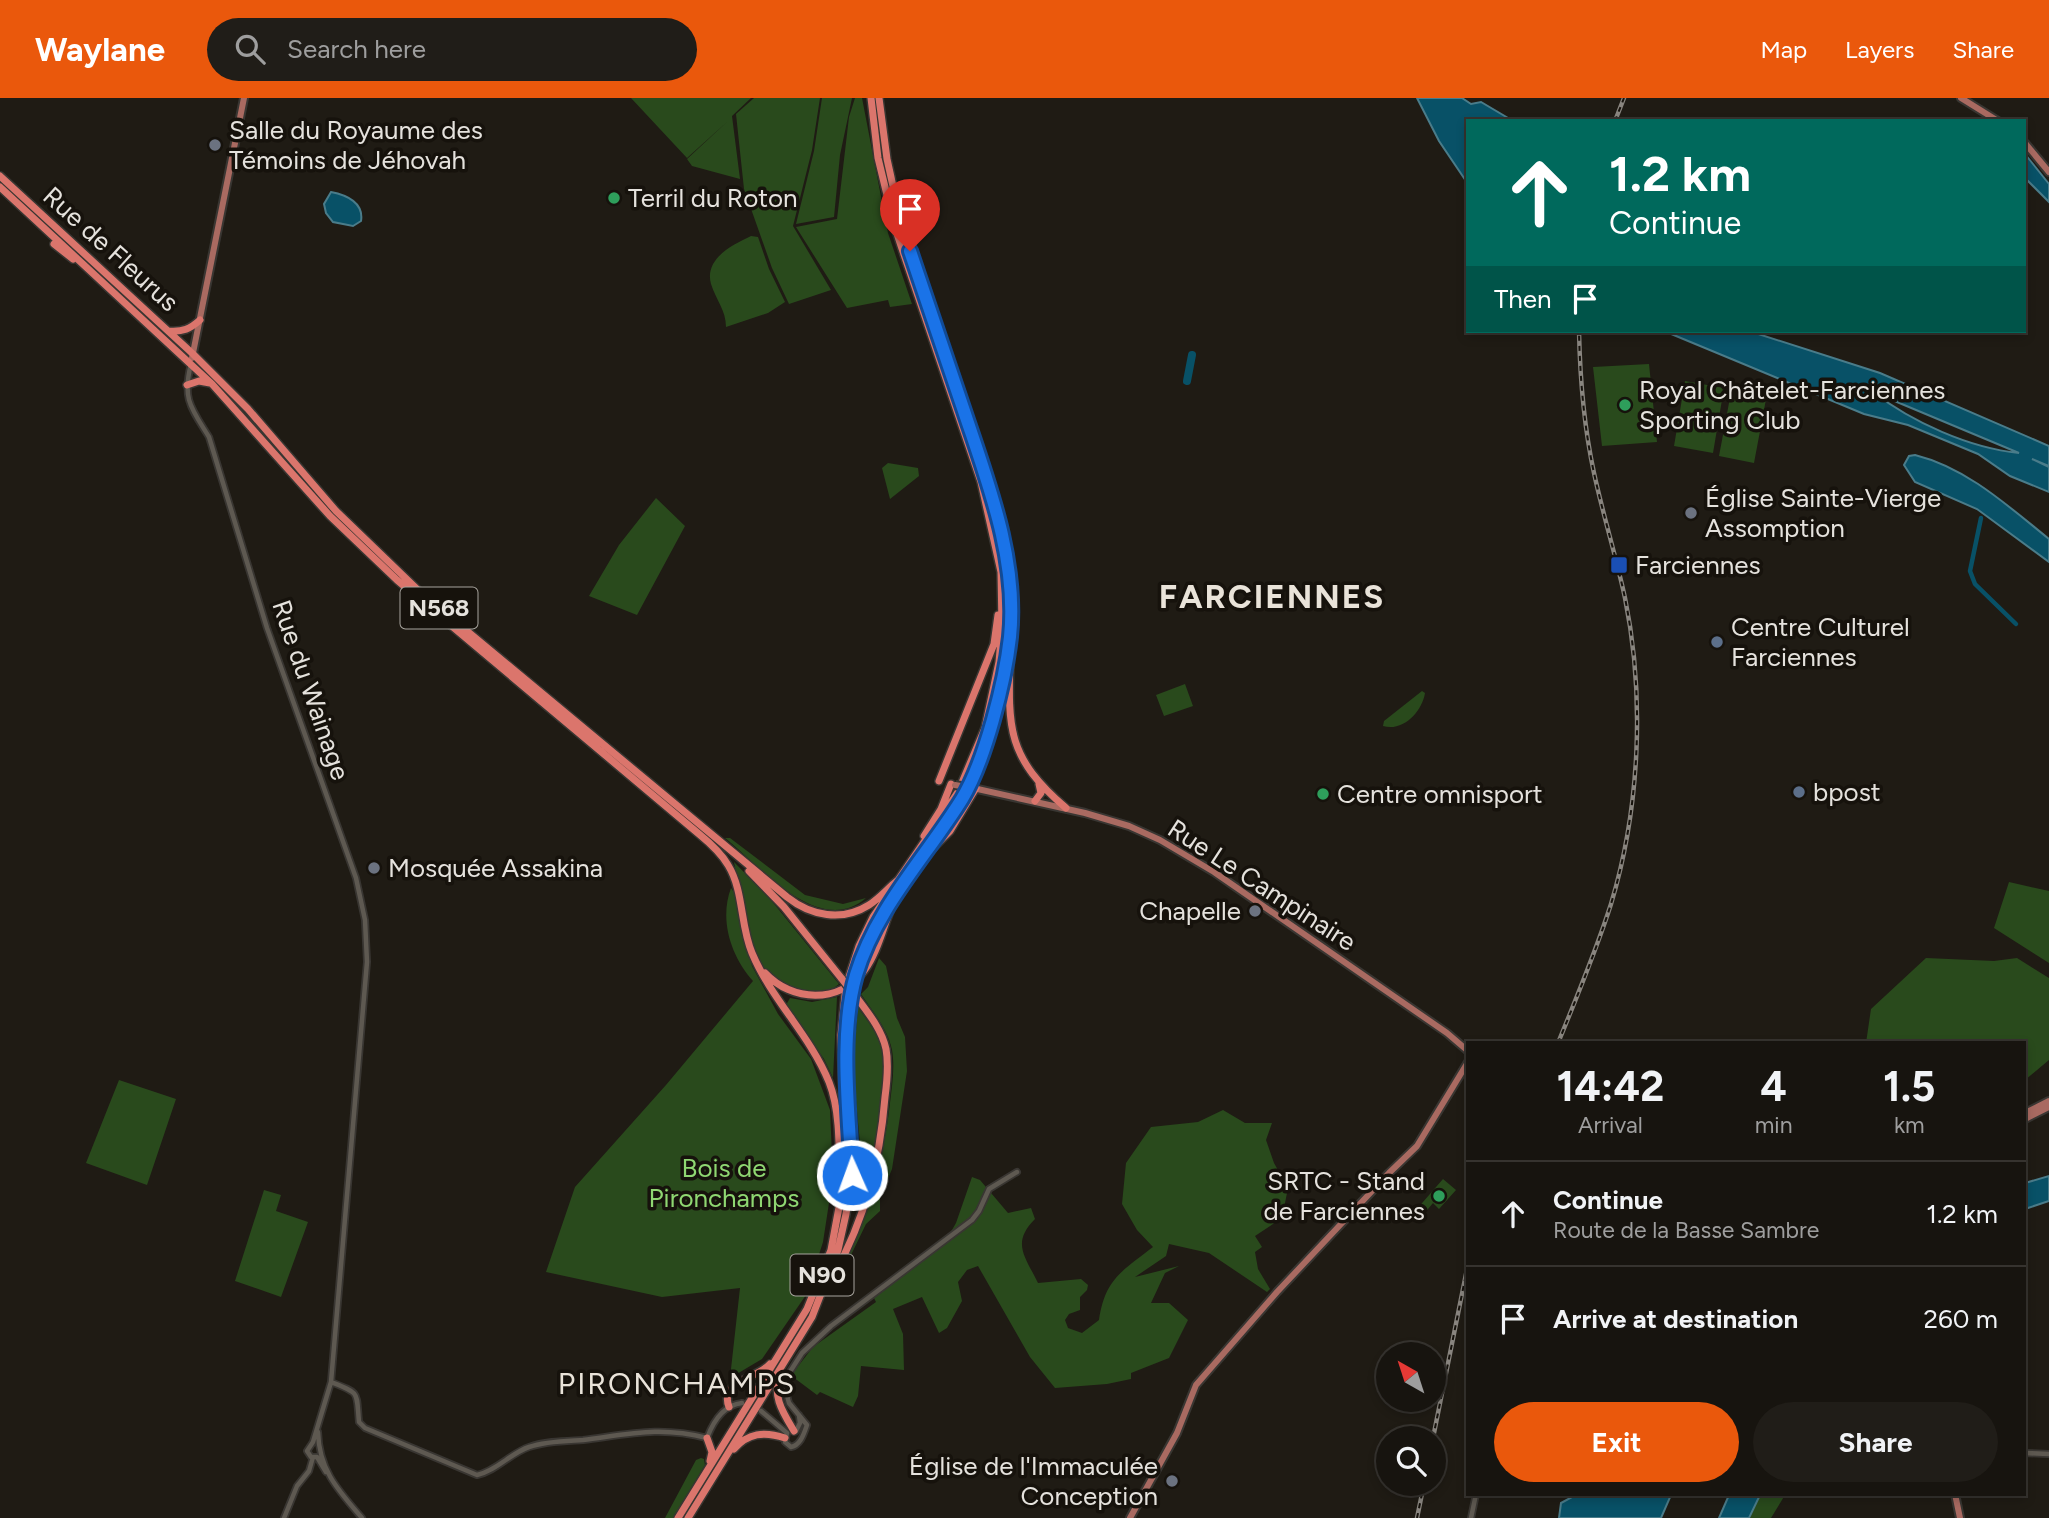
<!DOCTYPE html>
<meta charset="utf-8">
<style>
body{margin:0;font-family:Figtree,sans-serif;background:#201d18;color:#f1f3f6;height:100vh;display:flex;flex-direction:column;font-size:26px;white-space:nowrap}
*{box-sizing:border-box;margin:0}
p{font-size:23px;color:#9e9e9e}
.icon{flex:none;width:38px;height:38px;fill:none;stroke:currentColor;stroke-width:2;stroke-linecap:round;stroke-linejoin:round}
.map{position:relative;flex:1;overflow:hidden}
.sheet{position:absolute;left:1466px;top:943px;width:560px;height:455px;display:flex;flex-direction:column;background:#17140f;border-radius:0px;box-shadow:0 4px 10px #0003,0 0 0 2px #36332f}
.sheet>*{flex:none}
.banner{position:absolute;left:1466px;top:21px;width:560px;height:214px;border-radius:0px;box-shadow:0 4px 10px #0003,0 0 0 2px #36332f;background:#00695c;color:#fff;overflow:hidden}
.needle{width:46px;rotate:321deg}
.fabs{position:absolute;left:1376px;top:1244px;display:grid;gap:14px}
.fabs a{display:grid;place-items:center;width:70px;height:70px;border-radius:50%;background:#17140f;box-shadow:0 4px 10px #0003,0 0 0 2px #36332f;font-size:35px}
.pin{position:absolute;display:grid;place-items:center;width:60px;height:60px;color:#fff;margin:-72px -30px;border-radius:50% 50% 50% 0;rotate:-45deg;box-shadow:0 0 7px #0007}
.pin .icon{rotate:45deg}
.me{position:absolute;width:77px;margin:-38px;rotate:358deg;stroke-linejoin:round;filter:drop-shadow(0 0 5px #0008)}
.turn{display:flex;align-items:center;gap:24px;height:147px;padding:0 28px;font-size:32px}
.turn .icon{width:91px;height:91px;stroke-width:2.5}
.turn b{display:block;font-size:49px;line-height:60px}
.then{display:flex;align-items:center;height:66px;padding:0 28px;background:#0003;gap:14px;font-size:26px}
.eta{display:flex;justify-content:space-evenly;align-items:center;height:119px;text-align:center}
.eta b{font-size:42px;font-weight:700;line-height:49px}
.action{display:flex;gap:14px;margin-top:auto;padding:14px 28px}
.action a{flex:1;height:80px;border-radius:42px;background:#ea580c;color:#fff;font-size:28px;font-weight:700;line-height:80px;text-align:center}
.action a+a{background:#201d18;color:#f1f3f6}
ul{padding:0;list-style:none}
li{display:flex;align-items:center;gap:21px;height:105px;padding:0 28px;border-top:2px solid #36332f}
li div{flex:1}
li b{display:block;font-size:26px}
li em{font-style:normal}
header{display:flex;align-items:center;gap:42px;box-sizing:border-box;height:98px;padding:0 35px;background:#ea580c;color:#fff}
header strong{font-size:33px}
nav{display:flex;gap:38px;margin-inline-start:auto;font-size:24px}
.search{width:490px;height:63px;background:#201d18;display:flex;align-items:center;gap:18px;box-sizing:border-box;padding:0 24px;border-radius:38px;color:#9e9e9e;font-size:26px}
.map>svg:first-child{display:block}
</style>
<header>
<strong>Waylane</strong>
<div class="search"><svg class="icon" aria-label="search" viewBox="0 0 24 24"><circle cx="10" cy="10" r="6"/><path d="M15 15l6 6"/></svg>Search here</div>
<nav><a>Map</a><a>Layers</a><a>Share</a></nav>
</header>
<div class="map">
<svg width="2049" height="1420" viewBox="0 0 2049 1420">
<rect width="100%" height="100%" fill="#1f1b14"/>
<path fill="#294a1c" d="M631 0H751L732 18 740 81 692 68 687 61 728 23 687 60Z
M754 0H820L812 52 793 128 831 192 789 206 772 170 744 91 736 16Z
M822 0H852L840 57 834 119 796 126 814 53Z
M855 0H862L888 135 912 206 890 209 888 202 847 210 796 129 837 121 849 19Z
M751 138 758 139 769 171 785 204 768 215 726 229C726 212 716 202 711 186 704 161 732 147 751 138Z
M1649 266 1657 344 1602 348 1593 269Z
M1685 283 1724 290 1713 355 1674 348Z
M1732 289 1767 296 1754 365 1719 358Z
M888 365 918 370 919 378 890 401 882 370Z
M656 400 685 428 637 517 589 498 619 447Z
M1185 586 1193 608 1164 618 1156 597Z
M1422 593 1425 595C1422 614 1403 634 1383 628L1384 623Z
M725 740H730L805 797 843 806 866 800C819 840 761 769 725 740Z
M734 764 771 802 839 886 830 893 804 895 782 885 763 871 747 833Z
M2009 784 2049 793V865L1994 830Z
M731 790 735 796 752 868 778 916 811 961 830 1012 833 1079 823 1144 806 1197 762 1261 730 1280 740 1190 662 1199 546 1174 575 1089 666 987 753 883C731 858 719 822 731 790Z
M879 860 886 868 897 920 905 939 907 973 892 1071 880 1100V1113L866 1126 833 1194C861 1130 882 1076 890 1005 892 987 895 970 892 952 888 931 872 913 861 896L868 889Z
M1926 860 1994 863 2017 860 2049 880V962L2025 982V945H1866L1871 911Z
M837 899 833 980 824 961 786 907 790 900 812 904Z
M858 909C865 920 876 932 880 946 893 985 871 1066 860 1106L853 1114 860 1046 853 969Z
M119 982 176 1001 147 1087 86 1065Z
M1223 1012 1245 1025H1272L1266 1042 1274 1065 1288 1090 1282 1120 1255 1138 1262 1149 1255 1154 1258 1171 1270 1191 1267 1194 1209 1155 1169 1146 1166 1158 1135 1179 1179 1168 1165 1175 1151 1205H1169L1188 1222 1169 1260 1131 1275V1281L1107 1286 1055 1290 1030 1259 978 1168 967 1172 958 1184 962 1203 947 1230 939 1235 922 1199 893 1211 903 1236 904 1272 861 1268 858 1298 853 1309 820 1294 817 1297 793 1279 792 1276 813 1249 876 1204 874 1200 944 1146 956 1125 972 1079 980 1082 1008 1115 1031 1110 1035 1121C1011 1145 1025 1158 1038 1185L1081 1181 1088 1187 1087 1192 1080 1199V1212L1069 1216 1065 1222 1068 1230 1082 1235 1099 1222C1105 1181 1122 1173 1153 1149L1137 1132 1122 1106 1126 1065 1151 1029 1198 1024Z
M1443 1081 1456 1092 1439 1111 1433 1105 1423 1117 1416 1112Z
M264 1092 281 1097 276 1113 308 1124 281 1199 235 1183Z
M701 1360 704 1361 705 1367 673 1420H665L696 1362Z
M1760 1397H1785L1771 1420H1750Z"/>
<path fill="#085167" stroke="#4a7c8a" stroke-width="2" fill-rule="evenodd" d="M1417 0H1462L1471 6 1481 4 1513 23H1468V31L1465 29 1468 34V86L1439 43Z
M2025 56 2049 86V104L2025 80Z
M331 94C347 97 364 105 361 123L353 128 333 124 326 115 324 106Z
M1664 233H1749L1880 275 2049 348V368L2032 361 2049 369V394L2010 378 1978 356 1908 327 1864 316ZM1873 294 2019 355C1969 350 1912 324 1873 294Z
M1915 357C1967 370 2008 408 2049 441V464L1977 411 1915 384 1904 367 1909 358Z
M2049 1078V1103L2025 1111V1085Z
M1576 1397V1396L1671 1397 1661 1420H1559L1561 1405Z
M1729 1397H1760L1749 1420H1719Z"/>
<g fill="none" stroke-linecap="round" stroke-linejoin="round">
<path stroke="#085167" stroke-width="4.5" d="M1981 420 1970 473 1975 486 2016 526"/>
<path stroke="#085167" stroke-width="8" d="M1187 283 1192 257"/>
<defs>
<path id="minor" d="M191 266C182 301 191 310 209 339L267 530 356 780 365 822 367 864 331 1284 313 1344 307 1353 311 1359H317L326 1374
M331 1284C361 1296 356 1293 359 1324L365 1330 477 1377C496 1373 511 1355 529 1349 546 1343 566 1343 583 1342 630 1336 660 1328 707 1340 713 1324 723 1307 742 1305
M761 1313 787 1335
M796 1333 800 1325 799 1317
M318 1334C319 1372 338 1392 362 1420
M787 1335 785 1344 791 1349C801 1347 804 1335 807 1327L789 1305 786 1294V1280L802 1255 831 1228 972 1122 979 1113 989 1091 1017 1074
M2025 1355 2049 1356
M284 1420 297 1388 309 1373 313 1359
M1471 1420 1476 1396"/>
<path id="major" d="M1961 0 1998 23
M2025 45 2049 74
M192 260 244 0
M973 690 1085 715 1129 728 1160 742 1214 774 1447 935 1468 953
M2025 1015 2049 1003
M2025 1021 2049 1009
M1955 1396 1960 1420
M1130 1420 1177 1335 1196 1287 1277 1194 1389 1075 1417 1048 1468 964"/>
<path id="highway" d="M0 78 193 256 248 311 336 413 420 494 787 799C811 818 842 824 869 807 880 800 888 790 898 782
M0 89 212 286 330 418 397 482 699 736C710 745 721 755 728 767 744 793 740 827 752 855 771 901 810 937 829 984 843 1019 838 1069 840 1107
M54 146 73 161
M169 233C183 234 190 231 200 222
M187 287 199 283 210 285
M1010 557C1008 632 1007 659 1066 710
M939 683 994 546 998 517
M1035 703 1041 695 1039 686
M924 738 941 711 951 686
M927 756 950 733 976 690
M749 773 784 809 842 881
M765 875C792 904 839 906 864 873 878 854 883 829 892 808
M856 877 866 848 880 821 963 698 991 631 1010 539V501L1005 449 988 384 902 129 887 61 879 0
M848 882 859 848 873 819 958 694 985 630 999 564 1002 529 1001 474 981 384 895 130 878 60 871 0
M842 1082 845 1061 841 937 845 897
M830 1183C863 1128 880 1063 885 999 887 984 889 967 886 951 882 932 869 916 857 900
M780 1275C772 1298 782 1313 794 1333
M729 1309C719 1283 757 1281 770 1266
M707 1340 712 1354 710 1363
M734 1351C748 1335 764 1333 785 1340
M678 1420 807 1211 831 1152 840 1104
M688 1420 812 1219 838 1152 846 1116 852 1077 847 936 852 893"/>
</defs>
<use href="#minor" stroke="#393632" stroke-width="8"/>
<use href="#major" stroke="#393632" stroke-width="10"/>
<use href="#highway" stroke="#393632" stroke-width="10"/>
<use href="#minor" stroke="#5e5951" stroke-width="4.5"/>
<use href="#major" stroke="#a96a61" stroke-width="6"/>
<use href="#highway" stroke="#db756c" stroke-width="7"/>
<defs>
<path id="rail" d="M1615 23 1624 0
M1558 945C1577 899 1596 853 1611 806 1640 710 1645 598 1625 500 1616 458 1603 417 1594 375 1584 329 1580 281 1579 233
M1433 1340 1468 1166
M1417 1420 1424 1386"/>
</defs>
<use href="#rail" stroke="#89857f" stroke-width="4.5"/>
<use href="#rail" stroke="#16120c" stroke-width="2" stroke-dasharray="5" stroke-linecap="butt"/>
<defs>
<path id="major-bridge" d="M955 687 972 690"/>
<path id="highway-bridge" d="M842 881 857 900
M852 893 856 877"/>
</defs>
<use href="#major-bridge" stroke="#393632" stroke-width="10" stroke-linecap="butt"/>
<use href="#highway-bridge" stroke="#393632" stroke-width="10" stroke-linecap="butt"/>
<use href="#major-bridge" stroke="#a96a61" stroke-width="6"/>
<use href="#highway-bridge" stroke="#db756c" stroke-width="7"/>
</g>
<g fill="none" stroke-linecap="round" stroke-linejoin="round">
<defs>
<path id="route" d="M852 1077C849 1015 839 936 856 877 876 810 926 759 962 701 985 663 1005 584 1010 539 1018 462 988 385 964 313 946 260 928 207 910 153"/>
</defs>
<use href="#route" stroke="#114b97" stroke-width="18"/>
<use href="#route" stroke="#1a73e8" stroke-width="12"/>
</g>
<g fill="#6b7280" stroke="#16120c" stroke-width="2.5">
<circle cx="215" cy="47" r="7"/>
<circle cx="1691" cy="415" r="7"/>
<circle cx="374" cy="770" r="7"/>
<circle cx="1255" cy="813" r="7"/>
<circle cx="1172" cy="1383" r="7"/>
</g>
<g fill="#2e9e5b" stroke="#16120c" stroke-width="2.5">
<circle cx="614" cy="100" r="7"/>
<circle cx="1625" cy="307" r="7"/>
<circle cx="1323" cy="696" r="7"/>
<circle cx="1439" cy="1098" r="7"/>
</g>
<rect fill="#1a4fb4" stroke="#16120c" stroke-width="2.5" x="1610" y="458" width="18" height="18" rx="3.5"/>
<g fill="#5c6f8a" stroke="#16120c" stroke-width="2.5">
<circle cx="1717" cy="544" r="7"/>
<circle cx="1799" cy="694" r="7"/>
</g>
<g text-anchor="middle" stroke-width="7" stroke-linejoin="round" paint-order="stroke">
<g fill="#16120c" stroke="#a7a49e" stroke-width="2">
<rect x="400.5" y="489.5" width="77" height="41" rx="5"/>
<rect x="790.5" y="1156.5" width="63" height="41" rx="5"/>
</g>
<g font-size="24" font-weight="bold" fill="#e5e2dd">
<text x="439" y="518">N568</text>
<text x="822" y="1185">N90</text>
</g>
<g font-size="26" fill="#e5e2dd" stroke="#16120c" text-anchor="start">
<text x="229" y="41">Salle du Royaume des<tspan x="229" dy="30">Témoins de Jéhovah</tspan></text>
<text x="628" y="109">Terril du Roton</text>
<text x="1639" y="301">Royal Châtelet-Farciennes<tspan x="1639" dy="30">Sporting Club</tspan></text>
<text x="1705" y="409">Église Sainte-Vierge<tspan x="1705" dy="30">Assomption</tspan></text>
<text x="1635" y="476">Farciennes</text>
<text x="1731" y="538">Centre Culturel<tspan x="1731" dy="30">Farciennes</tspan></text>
<text x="1813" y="703">bpost</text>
<text x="1337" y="705">Centre omnisport</text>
<text x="388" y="779">Mosquée Assakina</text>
<text x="1241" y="822" text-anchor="end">Chapelle</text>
<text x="1425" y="1092" text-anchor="end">SRTC - Stand<tspan x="1425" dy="30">de Farciennes</tspan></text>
<text x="1158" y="1377" text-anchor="end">Église de l'Immaculée<tspan x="1158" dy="30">Conception</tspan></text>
</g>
<g font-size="26" fill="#e5e2dd" stroke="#16120c">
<text transform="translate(111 151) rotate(42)" y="9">Rue de Fleurus</text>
<text transform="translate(311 592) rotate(71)" y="9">Rue du Wainage</text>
<text transform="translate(1262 787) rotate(33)" y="9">Rue Le Campinaire</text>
</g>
<g font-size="26" fill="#8fd772" stroke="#16120c">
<text x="724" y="1079">Bois de<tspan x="724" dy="30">Pironchamps</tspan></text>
</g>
<g font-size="30" letter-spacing="2" fill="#e9e3d9" stroke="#16120c">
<text x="677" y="1296">PIRONCHAMPS</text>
</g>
<g font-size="33" font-weight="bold" letter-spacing="2" fill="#e9e3d9" stroke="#16120c">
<text x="1272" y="510">FARCIENNES</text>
</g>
</g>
</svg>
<div class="fabs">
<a><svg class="needle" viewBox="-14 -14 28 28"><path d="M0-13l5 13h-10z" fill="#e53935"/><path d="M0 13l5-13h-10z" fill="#9e9e9e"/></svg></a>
<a><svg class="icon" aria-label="search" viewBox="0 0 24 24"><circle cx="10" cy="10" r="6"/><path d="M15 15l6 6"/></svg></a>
</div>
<div class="pin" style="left:910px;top:153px;background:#d93025"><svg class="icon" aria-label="arrive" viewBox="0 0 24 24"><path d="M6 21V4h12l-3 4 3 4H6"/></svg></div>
<svg class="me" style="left:852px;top:1077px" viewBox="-20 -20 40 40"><circle r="17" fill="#1a73e8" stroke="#fff" stroke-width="3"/><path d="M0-11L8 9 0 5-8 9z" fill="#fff"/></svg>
<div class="banner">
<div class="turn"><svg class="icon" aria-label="ahead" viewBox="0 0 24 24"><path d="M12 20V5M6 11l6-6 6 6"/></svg><div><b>1.2 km</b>Continue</div></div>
<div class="then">Then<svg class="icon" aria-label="arrive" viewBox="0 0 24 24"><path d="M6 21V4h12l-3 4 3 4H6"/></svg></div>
</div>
<section class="sheet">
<div class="eta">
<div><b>14:42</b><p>Arrival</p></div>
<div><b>4</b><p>min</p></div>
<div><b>1.5</b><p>km</p></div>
</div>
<ul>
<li><svg class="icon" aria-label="ahead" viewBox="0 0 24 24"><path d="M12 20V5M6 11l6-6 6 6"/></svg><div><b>Continue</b><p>Route de la Basse Sambre</p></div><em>1.2 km</em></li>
<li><svg class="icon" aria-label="arrive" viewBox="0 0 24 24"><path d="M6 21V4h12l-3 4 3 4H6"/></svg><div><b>Arrive at destination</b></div><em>260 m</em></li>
</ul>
<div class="action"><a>Exit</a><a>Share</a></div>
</section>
</div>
